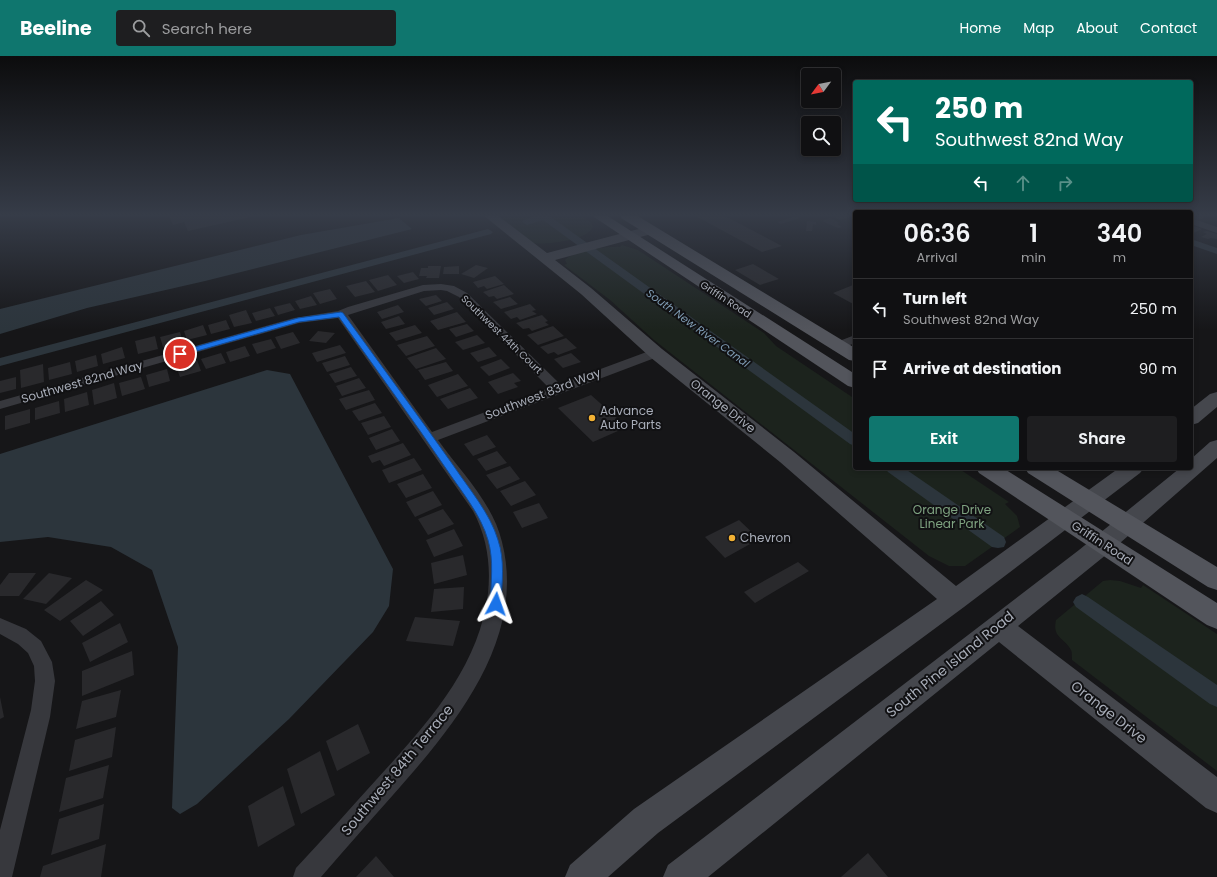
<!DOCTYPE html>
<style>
body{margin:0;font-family:Poppins,sans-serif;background:#1e1e20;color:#f1f3f6;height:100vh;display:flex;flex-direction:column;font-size:15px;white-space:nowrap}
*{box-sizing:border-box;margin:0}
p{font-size:13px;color:#9c9d9f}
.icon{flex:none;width:22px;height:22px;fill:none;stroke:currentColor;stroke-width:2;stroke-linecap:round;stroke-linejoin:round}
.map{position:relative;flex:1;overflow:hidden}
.sheet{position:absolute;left:853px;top:154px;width:340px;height:260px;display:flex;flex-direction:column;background:#101012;border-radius:4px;box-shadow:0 2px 6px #0003,0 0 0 1px #303032}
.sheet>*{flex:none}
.guide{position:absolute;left:853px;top:24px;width:340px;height:122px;border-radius:4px;box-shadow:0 2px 6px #0003,0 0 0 1px #303032;background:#00695c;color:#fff;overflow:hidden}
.needle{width:26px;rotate:238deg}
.tools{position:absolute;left:801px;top:12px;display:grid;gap:8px}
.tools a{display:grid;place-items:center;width:40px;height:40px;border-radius:4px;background:#101012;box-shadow:0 2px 6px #0003,0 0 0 1px #303032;font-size:20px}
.pin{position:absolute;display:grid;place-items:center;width:34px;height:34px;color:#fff;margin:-17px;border:2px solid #fff;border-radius:50%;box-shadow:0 1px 4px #0007}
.me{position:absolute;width:44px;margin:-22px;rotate:4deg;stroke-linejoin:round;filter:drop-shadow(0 0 3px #0008)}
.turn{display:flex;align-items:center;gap:14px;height:84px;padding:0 16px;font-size:18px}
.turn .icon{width:52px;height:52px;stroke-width:2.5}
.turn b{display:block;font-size:28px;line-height:34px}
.lanes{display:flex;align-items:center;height:38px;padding:0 16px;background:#0003;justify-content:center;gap:20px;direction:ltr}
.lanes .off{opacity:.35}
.eta{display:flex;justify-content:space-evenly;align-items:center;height:68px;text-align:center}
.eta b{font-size:24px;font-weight:600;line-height:28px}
.primary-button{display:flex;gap:8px;margin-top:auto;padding:8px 16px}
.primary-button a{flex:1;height:46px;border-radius:4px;background:#0f766e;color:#fff;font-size:16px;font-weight:600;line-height:46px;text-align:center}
.primary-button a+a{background:#1e1e20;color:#f1f3f6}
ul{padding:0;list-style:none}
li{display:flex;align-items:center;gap:12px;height:60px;padding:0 16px;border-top:1px solid #303032}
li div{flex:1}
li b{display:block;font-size:15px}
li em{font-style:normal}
header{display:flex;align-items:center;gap:24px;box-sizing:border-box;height:56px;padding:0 20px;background:#0f766e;color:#fff}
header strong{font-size:19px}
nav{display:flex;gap:22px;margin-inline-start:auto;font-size:14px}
.search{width:280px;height:36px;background:#1e1e20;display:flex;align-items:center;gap:10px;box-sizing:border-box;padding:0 14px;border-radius:4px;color:#9c9d9f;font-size:15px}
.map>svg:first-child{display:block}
</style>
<header>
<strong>Beeline</strong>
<div class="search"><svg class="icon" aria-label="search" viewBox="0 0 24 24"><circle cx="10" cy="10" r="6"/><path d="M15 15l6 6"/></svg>Search here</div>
<nav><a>Home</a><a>Map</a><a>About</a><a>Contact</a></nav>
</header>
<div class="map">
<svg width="1217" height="821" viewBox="0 0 1217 821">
<rect width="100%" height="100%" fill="#161618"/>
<path fill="#1c231d" d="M494 159H580L591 166 593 171C587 185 545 189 532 187Z
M622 189 638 194 764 277 776 290 855 343V412H958L1009 446 1005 448 1017 460 1020 471 965 510H949L929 500 654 284 610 244 564 209 567 208 565 204C573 195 608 190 620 191Z
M1110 524 1120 525 1141 532 1143 529 1217 578V715L1072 604C1072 601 1072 596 1071 594 1064 581 1052 582 1056 564L1103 525Z"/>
<path fill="#2c353c" d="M399 162 412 173 205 225 87 252 0 278V253L301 179Z
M267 314 290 318 393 513 389 550 373 576 289 663 197 748 180 758 172 752 178 591 152 514 111 491 48 481 0 486V398Z"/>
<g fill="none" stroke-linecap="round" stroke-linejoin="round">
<path fill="#2c353c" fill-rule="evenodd" d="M538 159H548L855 378V390L850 388 543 164 527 169 522 166 524 164Z
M488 173 493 176 491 178 0 310V302Z
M1191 183 1217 192V198L1191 189Z
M885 412H904L1004 481 1006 486 1004 491 998 492 992 491 888 416Z
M1082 538 1088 541 1217 629V651L1210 648 1076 551 1073 546 1076 541Z"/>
</g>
<path fill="#29292c" d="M169 159H255V160L188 175 184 166 173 169Z
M694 159H723L782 190 762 196Z
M837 159H854V160L840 164 833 161Z
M1192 159 1197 160 1209 159 1197 165 1192 163 1194 161 1191 160Z
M796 160 800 162 781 168 777 166Z
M830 162 840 167 837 168 842 171 838 172 822 165Z
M807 165 816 166V169L813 168 812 175H806Z
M1191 169 1202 173 1191 178Z
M1207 175 1217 178V183L1211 182 1208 183 1201 181 1207 178 1203 176Z
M753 208 779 223 760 229 735 214Z
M476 209 488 212 474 222 461 218Z
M428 210H441L439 222H426L427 220H419L421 212H428Z
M459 210V218H443L444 211Z
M413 216 419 223 404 227 397 220Z
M388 219 397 229 378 235 369 224Z
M495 220 504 228 487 233 484 230 478 232 473 226Z
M366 225 375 236 355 241 346 230Z
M504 229 514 238 497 243 494 240 489 241 483 236Z
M853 229 855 230V249L833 237Z
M330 233 337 243 320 248 313 237Z
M436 239 442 245 426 250 419 243Z
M311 240 317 249 300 253 295 245Z
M510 241 518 248 501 253 493 246Z
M447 246 454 253 434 259 428 252Z
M290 247 295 254 278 259 274 251Z
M530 248 536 254 532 255 537 258 520 264 517 261 511 263 504 256Z
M398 249 404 256 382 263 377 256Z
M270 252 275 260 256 265 252 257Z
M246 254 252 267 234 271 229 259Z
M457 256 466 266 438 274 430 265Z
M542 259 548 265 545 266 549 269 532 275 529 272 523 273 516 267Z
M399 260 405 268 386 273 381 266Z
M226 264 230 273 211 278 208 269Z
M467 268 474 275 456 281 449 273Z
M203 269 207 279 187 284 184 275Z
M415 269 422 277 396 285 389 277Z
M553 270 564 280 538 289 527 279Z
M318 275 335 277 326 287 309 285Z
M180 276 183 286 163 291 160 281Z
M293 276 300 287 281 293 275 281Z
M477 279 485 287 463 294 455 286Z
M155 280 158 293 138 298 135 285Z
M427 280 435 290 406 300 397 289Z
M566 282 577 292 558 299 554 296 548 298 540 291Z
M271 283 276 292 257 298 252 288Z
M340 289 346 297 317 306 312 297Z
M245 290 250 300 230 306 226 296Z
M122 291 125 302 103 308 101 298Z
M489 291 497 300 478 306 470 297Z
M436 292 446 303 416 313 407 302Z
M221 297 226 307 206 313 201 303Z
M571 297 581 306 563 312 554 303Z
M96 299 98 310 77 316 75 305Z
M345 300 350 309 327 316 322 307Z
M501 303 510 312 489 320 480 311Z
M197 304 201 315 180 321 176 310Z
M70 306 72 318 49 324 48 312Z
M446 306 453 315 425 324 418 314Z
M43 308 44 326 21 332 20 314Z
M351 311 357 320 335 327 329 318Z
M167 313 170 325 149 331 146 319Z
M513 317 521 325 514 327 518 331 498 338 488 326Z
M458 318 468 330 437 341 428 329Z
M16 321V333L0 337V325Z
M141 321 145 333 122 340 119 327Z
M359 322 366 332 342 340 336 330Z
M114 327 117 342 94 349 92 334Z
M470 332 478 342 448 353 440 343Z
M369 334 375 344 346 354 339 343Z
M87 336 89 349 65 356 64 343Z
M591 339 627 371 593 386 558 352Z
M59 345 60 357 35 364V352Z
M375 347 382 357 359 365 352 355Z
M30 353V367L5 374V360Z
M384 360 391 371 368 379 361 367Z
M392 373 400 385 376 394 369 382Z
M487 379 496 391 473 400 464 388Z
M403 387 411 399 384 410 380 404 372 407 368 400Z
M497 395 507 407 486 415 477 403Z
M414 402 422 414 389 427 382 414Z
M510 410 520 423 497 433 486 419Z
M423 418 432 432 406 442 397 428Z
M525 425 536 439 511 450 500 435Z
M433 435 442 449 415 461 406 446Z
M539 447 548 462 522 472 513 456Z
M443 453 454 468 428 479 418 463Z
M739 464 759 483 725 502 705 481Z
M454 473 463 490 434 501 426 484Z
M463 499 467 519 434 528 431 507Z
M798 506 809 515 755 547 744 536Z
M9 517H36L19 540H0V529Z
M49 517 72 522 46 548 23 543Z
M86 524 103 534 60 565 44 554Z
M464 531 463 553 431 556 434 533Z
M101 545 114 559 83 580 70 565Z
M415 561 460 565 453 590 406 585Z
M120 567 128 586 90 606 82 587Z
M132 595 134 619 82 640V615Z
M121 634 116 661 76 673 82 645Z
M0 641 4 661 0 663Z
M358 668 370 697 337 715 326 685Z
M116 671 112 701 69 715 75 684Z
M320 695 335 739 301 758 287 713Z
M109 709 103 742 59 756 66 722Z
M283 730 295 769 258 791 248 750Z
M104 748 99 783 51 799 59 763Z
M106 788 101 821H40L43 810Z
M868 797 888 821H841Z
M376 800 394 821H356Z"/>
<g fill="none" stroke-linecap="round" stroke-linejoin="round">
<path fill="#37383d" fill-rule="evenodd" d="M1191 162 1217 171V177L1191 168Z
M441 228 454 230 467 237 560 328 652 294H660L662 297 660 300 438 384C460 415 493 447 502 486 527 584 453 671 393 739 369 766 345 793 321 821H293L296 812C323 783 349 754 376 724 425 670 479 613 488 537 491 509 487 481 473 455L338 262 299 267 0 353V345L294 262 338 255 348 251 423 229ZM441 234 447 235 459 241 549 332 432 376 348 259 424 235Z
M855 279V287L838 294 834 293 832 290 834 287Z
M0 562 26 573 41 585 52 606 55 625 50 661 12 821H0V774L31 654 35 625 34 610 28 597 18 588 0 578Z"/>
<path fill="#45474d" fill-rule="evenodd" d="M483 159H497L547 197 650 170 655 171 657 174 655 177 555 204 591 232 662 293 794 396 956 530 1119 412H1144L1140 417 964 551 658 777 608 821H565L570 809 634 753 937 543 780 406 650 301 581 238Z
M1217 336V351L1198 367 1191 369V353L1210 338Z
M1217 384V402L1112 494 1018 570 1217 721V757L1206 752 999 586 708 821H663L668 809 1079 494 1180 412H1191V403L1210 386Z"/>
<path fill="#53555c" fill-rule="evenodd" d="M591 159H606L855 318V332L848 330Z
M620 159H636L855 292V305L849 304 621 162Z
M976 412H1003L1217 547V573L1207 569 979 417Z
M1025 412H1053L1217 511V534L1208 531 1028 417Z"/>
</g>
<linearGradient id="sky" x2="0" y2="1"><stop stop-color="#0c0c0d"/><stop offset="0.58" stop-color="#363c48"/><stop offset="1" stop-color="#363c48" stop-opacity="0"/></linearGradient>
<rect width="1217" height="274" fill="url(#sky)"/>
<path fill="#1a73e8" stroke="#114b97" d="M341 256 343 257C380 308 417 358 453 409 469 433 490 457 498 484 505 504 502 527 501 548L500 551 496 552 492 551 490 548C491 527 494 504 488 484 481 459 462 436 447 414 412 362 375 312 339 261L299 266 183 299 180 300 176 298 177 296 298 262Z"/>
<g fill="#f2b134" stroke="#111113" stroke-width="1.5">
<circle cx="592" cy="362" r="4"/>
<circle cx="732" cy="482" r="4"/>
</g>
<g text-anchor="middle" stroke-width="4" stroke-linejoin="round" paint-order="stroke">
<g font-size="10" fill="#a8adb8" stroke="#111113">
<text transform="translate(726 243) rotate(33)" y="4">Griffin Road</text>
<text transform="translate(502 278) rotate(44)" y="4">Southwest 44th Court</text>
</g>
<g font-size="11" font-style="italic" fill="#7f9bb3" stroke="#111113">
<text transform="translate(698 272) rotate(36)" y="4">South New River Canal</text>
</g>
<g font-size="12" fill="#a8adb8" stroke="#111113">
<text transform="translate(82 326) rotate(-16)" y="4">Southwest 82nd Way</text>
<text transform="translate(543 338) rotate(-21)" y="4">Southwest 83rd Way</text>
<text transform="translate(723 350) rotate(38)" y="4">Orange Drive</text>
<text transform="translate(1102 487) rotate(33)" y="4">Griffin Road</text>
</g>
<g font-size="12" fill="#a8adb8" stroke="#111113" text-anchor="start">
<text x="600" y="359">Advance<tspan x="600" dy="14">Auto Parts</tspan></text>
<text x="740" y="486">Chevron</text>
</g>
<g font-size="12" fill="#7fa381" stroke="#111113">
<text x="952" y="458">Orange Drive<tspan x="952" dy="14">Linear Park</tspan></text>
</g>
<g font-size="14" fill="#a8adb8" stroke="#111113">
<text transform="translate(950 608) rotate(-39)" y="5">South Pine Island Road</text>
<text transform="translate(1109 656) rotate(38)" y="5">Orange Drive</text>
<text transform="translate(397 714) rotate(-50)" y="5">Southwest 84th Terrace</text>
</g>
</g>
</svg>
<div class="tools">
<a><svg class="needle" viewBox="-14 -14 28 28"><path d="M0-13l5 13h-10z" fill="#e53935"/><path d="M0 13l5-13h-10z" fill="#9c9d9f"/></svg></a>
<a><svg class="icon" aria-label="search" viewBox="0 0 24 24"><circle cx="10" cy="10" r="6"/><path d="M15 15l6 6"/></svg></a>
</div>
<div class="pin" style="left:180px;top:298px;background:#d93025"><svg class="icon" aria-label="arrive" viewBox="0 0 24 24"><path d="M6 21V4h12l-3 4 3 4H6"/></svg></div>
<svg class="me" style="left:496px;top:548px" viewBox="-20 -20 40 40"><path d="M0-17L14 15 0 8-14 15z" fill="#1a73e8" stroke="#fff" stroke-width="4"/></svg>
<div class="guide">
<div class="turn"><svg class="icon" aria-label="left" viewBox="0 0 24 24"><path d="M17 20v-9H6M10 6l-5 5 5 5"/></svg><div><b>250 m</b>Southwest 82nd Way</div></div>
<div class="lanes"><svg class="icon" aria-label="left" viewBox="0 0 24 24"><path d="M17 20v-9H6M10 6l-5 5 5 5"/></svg><svg class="icon off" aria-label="ahead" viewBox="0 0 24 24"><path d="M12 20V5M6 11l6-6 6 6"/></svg><svg class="icon off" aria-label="right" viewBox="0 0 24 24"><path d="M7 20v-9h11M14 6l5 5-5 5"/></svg></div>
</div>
<section class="sheet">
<div class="eta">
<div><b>06:36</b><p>Arrival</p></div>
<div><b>1</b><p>min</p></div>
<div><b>340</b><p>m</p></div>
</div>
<ul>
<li><svg class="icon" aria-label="left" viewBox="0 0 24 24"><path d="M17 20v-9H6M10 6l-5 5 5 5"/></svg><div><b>Turn left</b><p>Southwest 82nd Way</p></div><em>250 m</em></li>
<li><svg class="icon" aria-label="arrive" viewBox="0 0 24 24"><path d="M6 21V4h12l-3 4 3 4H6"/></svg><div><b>Arrive at destination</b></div><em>90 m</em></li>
</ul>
<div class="primary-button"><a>Exit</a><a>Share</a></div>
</section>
</div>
